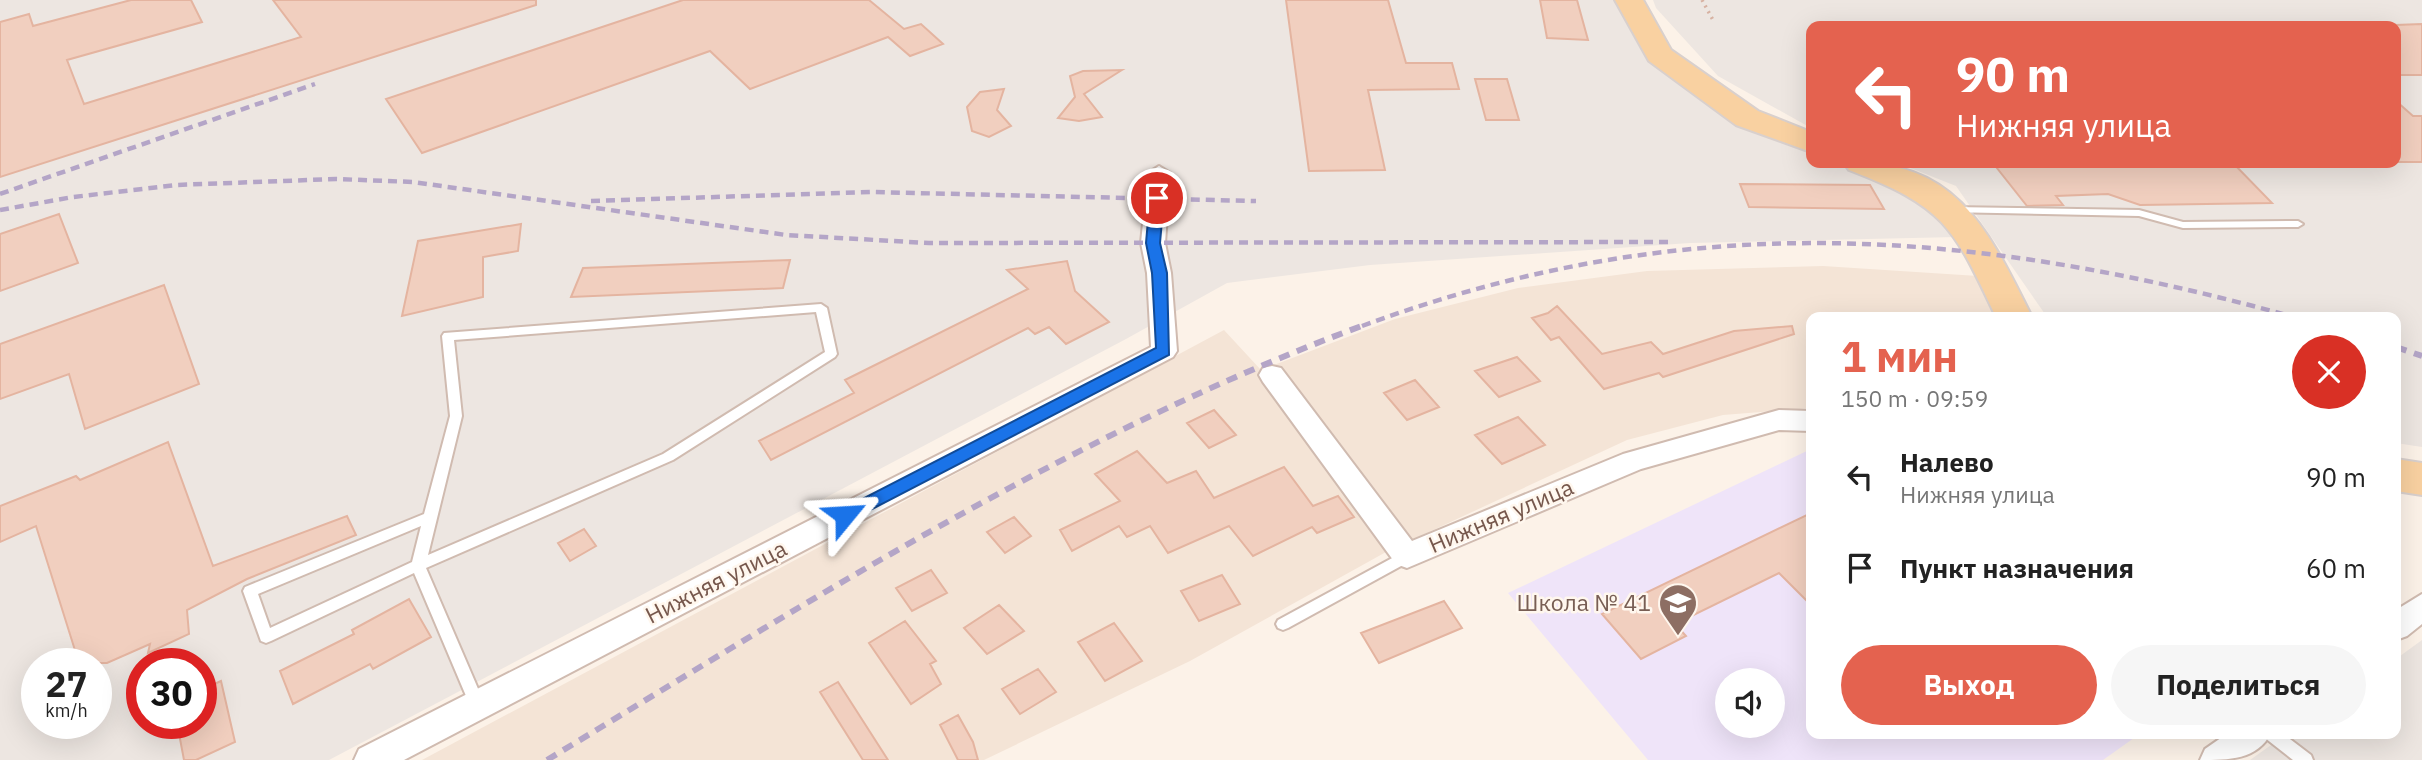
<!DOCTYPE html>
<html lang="ru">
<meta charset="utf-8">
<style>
body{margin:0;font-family:"IBM Plex Sans",sans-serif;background:#f6f6f6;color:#222;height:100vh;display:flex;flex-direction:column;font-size:26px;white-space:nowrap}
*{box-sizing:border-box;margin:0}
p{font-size:23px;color:#767676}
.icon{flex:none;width:38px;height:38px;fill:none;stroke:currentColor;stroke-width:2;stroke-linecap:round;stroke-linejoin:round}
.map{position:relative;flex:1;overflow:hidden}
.side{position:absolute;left:1806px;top:312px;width:595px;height:427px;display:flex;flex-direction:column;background:#fff;border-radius:14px;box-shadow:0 7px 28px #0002}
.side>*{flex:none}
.top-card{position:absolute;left:1806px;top:21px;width:595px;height:147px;border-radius:14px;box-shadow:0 7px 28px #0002;background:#e4624f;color:#fff;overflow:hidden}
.tools{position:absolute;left:1715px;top:668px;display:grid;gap:14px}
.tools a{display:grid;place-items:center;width:70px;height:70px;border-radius:50%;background:#fff;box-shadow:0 7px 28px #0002;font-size:35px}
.speed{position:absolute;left:21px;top:648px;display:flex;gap:14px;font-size:35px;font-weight:700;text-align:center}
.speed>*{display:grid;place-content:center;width:91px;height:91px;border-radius:50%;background:#fff;box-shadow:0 7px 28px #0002;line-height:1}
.speed small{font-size:18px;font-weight:400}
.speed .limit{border:10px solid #d22;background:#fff;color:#111}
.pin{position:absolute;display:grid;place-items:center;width:60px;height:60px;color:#fff;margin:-30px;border:4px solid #fff;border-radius:50%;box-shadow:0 2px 7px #0007}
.me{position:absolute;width:77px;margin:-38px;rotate:63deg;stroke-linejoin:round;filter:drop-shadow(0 0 5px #0008)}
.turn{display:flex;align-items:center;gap:24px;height:147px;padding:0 35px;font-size:32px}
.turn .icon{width:91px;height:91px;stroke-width:2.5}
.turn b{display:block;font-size:49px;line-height:60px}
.round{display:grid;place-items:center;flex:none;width:74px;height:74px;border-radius:37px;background:#f6f6f6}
.overview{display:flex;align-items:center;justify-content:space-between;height:119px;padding:0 35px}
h1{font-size:42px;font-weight:800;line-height:52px;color:#e4624f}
.action{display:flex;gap:14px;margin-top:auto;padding:14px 35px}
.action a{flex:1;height:80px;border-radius:42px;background:#e4624f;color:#fff;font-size:28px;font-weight:800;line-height:80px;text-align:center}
.action a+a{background:#f6f6f6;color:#222}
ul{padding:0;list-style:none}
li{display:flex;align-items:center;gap:21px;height:91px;padding:0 35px}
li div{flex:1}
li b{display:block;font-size:26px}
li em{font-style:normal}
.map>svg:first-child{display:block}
</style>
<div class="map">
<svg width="2422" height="760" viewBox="0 0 2422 760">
<rect width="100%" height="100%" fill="#fcf2e8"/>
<path fill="#f4e4d6" d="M1823 266 1978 276 1995 317H1811V408L1723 415 1627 440 1386 552 1190 661 984 760H422L1224 330 1261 370 1395 319 1518 288 1647 271Z"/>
<path fill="#ede6e1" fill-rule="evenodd" d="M0 0H1618L1747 126 1811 151V163H1841L1917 196 1957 237 1690 243 1370 265 1227 283 1126 339 329 760H0ZM37 663H96V723H37ZM142 663H201V723H142Z
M1653 0H2422V447L2396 443V317H2047L1956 186 1898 163H2396V26H1811V128L1718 76 1656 8Z
M2422 640V760H2250L2288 733H2396V659Z"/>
<path fill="#efe4f9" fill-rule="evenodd" d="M1811 449V733H2141L2103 760H1648L1508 593ZM1727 681H1773V726H1727Z"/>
<path fill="#f1cfbf" stroke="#e4b4a0" stroke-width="2" d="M131 0H191L202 22 67 60 84 104 301 37 273 0H536V5L0 177V22L29 14 33 26Z
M683 0H869L904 29 921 24 943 44 910 56 888 37 750 89 710 51 422 153 386 99Z
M1286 0H1388L1406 63H1452L1459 89 1368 90 1385 170 1309 171Z
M1540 0H1577L1588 40 1547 38Z
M2422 24V75H2396V25Z
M1122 70 1084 94 1102 117 1079 121 1058 118 1075 97 1070 76 1083 71Z
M1475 79H1507L1519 120H1486Z
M1004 89 997 110 1011 126 989 137 972 131 967 107 980 92Z
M2396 101 2413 116H2422V162H2396Z
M1993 163H2233L2272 203 2140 205 2108 194 2056 196 2063 205 2027 206Z
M1740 184 1870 185 1884 209 1749 207Z
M59 214 78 263 0 291V234Z
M521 224 518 251 483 257V297L402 316 418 241Z
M790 260 783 288 571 297 583 268Z
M1067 261 1075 291 1109 322 1066 344 1049 327 1035 334 1028 328 771 460 759 441 854 393 845 380 1028 289 1007 270Z
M164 285 199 384 85 429 69 374 0 399V344Z
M1557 306 1602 354 1651 342 1663 354 1734 331 1792 326 1794 334 1663 377 1659 373 1604 389 1559 337 1551 340 1532 318 1548 313Z
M1517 357 1540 381 1499 397 1475 371Z
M1415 380 1439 407 1407 420 1384 393Z
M1214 410 1236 435 1209 448 1187 423Z
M1518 417 1545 445 1502 464 1475 435Z
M168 442 213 566 347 516 356 535 247 579 187 610 189 634 148 653 150 644 107 663H79L36 526 0 542V506L76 476 80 480Z
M1137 451 1167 483 1196 471 1214 498 1284 467 1313 506 1338 496 1354 517 1317 533 1312 527 1253 556 1229 526 1168 553 1150 526 1127 537 1119 526 1072 551 1060 530 1120 501 1095 474Z
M1811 513V605L1779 573 1675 624 1686 636 1641 659 1602 614Z
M1014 517 1031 536 1005 553 987 532Z
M584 529 596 546 570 561 558 543Z
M931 570 947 593 912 611 896 588Z
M1222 575 1240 604 1199 621 1181 591Z
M409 599 431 637 373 669 370 664 293 704 280 671 354 634 352 630Z
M1444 601 1462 628 1379 663 1361 633Z
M999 605 1024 631 987 654 964 628Z
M905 621 936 661 930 664 941 684 911 704 869 643Z
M1114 623 1142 661 1105 681 1078 642Z
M1038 669 1056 692 1020 714 1002 689Z
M221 681 235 742 196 760H184L177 723H201V690Z
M838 682 888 760H863L820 692Z
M958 715 973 742 978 760H958L940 725Z"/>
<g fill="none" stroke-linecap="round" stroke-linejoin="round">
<defs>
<path id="service" d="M1951 207 2139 210 2183 222 2298 221 2303 224 2298 227 2183 228 2139 216 1947 212 1946 210Z
M821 304 827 308 837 354 835 357 673 460 426 568 485 705 482 710 477 712 472 710 414 573 271 641 266 643 261 641 243 591 245 587 424 514 450 416 442 336 444 333ZM816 312 825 352 663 454 428 555 462 416 454 340ZM421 526 412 562 270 628 258 594Z
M1407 550 1412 552 1414 556 1412 560 1288 628 1283 630 1278 628 1276 624 1278 620Z
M2262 733H2282L2311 755 2313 760H2293L2265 738Z"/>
<path id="minor" d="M1159 166 1170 173 1165 243 1171 273 1177 351 1173 357 404 760H354L359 749 1151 347 1147 273 1141 243 1148 173Z
M1272 366 1281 368 1412 541 1623 454 1779 410 1811 411V431L1779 430 1641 469 1407 568 1396 564 1263 382 1259 375 1263 368Z
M2422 594V624L2407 636 2396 640V610Z
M2228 733H2271C2257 760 2229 760 2200 760L2205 749Z"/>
<path id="primary" d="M1615 0H1643L1671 50 1758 111 1811 132V152L1736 125 1649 61Z
M1844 163C1956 158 1988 229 2032 317H1996C1953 226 1945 207 1849 170Z
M2396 459 2422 463V495L2396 491Z"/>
</defs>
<use href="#service" stroke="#d0bbb0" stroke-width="4"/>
<use href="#minor" stroke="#d0bbb0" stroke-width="4"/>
<use href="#primary" stroke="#d9d0cd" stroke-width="4"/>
<path stroke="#d7b2a2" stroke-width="3.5" stroke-dasharray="2 4.5" stroke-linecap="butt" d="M1702 0 1713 20"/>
<use href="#service" fill="#fff" fill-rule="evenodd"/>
<use href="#minor" fill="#fff" fill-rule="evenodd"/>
<use href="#primary" fill="#f9d1a1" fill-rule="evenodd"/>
<path stroke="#b4a5c7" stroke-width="4.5" stroke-dasharray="9 6" stroke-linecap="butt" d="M0 194 315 84
M591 201 871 192 1256 201
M0 210 73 197 176 185 336 179 413 182 786 235 929 243 1674 242
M1362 326C1684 207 1968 227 2294 317"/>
<path stroke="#b4a5c7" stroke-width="6" stroke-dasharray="11 8" stroke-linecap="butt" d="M2396 347 2422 356
M547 760C811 600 1076 431 1367 324"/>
</g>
<path fill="#1a73e8" stroke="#114b97" stroke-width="2" d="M1157 194 1164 198 1160 243 1167 273 1169 355 851 520H839L836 515 839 511 1156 348 1152 273 1146 243 1150 198Z"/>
<defs>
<symbol id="school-pin" viewBox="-11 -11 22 30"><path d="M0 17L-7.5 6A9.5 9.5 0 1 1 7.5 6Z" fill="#8d6e63" stroke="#fff7ee"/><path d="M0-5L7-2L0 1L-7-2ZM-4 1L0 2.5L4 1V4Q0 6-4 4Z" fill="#fff"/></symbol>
</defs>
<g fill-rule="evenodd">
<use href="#school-pin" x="1656" y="581" width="44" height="60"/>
</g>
<g text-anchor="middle" stroke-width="5" stroke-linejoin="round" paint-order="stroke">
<g font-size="23" fill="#76574c" stroke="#fff7ee">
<text transform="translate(1501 516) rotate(-23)" y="8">Нижняя улица</text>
<text transform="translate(716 582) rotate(-27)" y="8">Нижняя улица</text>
</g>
<g font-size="23" fill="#785e54" stroke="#fff7ee" text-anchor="end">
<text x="1651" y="611">Школа № 41</text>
</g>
</g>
</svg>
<div class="tools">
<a><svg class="icon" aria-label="sound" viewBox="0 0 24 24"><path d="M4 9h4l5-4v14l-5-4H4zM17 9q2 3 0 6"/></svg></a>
</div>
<div class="speed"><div>27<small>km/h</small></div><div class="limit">30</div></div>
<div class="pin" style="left:1157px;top:198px;background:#d93025"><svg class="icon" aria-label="arrive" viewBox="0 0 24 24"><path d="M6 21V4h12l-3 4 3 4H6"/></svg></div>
<svg class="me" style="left:845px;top:515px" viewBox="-20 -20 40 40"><path d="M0-17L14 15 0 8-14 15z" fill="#1a73e8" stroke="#fff" stroke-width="4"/></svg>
<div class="top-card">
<div class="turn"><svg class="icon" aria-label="left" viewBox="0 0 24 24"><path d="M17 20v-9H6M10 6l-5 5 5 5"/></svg><div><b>90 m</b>Нижняя улица</div></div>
</div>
<section class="side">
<div class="overview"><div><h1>1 мин</h1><p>150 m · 09:59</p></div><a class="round" style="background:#d93025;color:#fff"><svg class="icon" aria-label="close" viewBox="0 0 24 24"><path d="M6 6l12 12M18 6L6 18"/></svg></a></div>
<ul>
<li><svg class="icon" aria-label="left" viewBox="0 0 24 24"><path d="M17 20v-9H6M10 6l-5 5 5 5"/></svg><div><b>Налево</b><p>Нижняя улица</p></div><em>90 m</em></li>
<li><svg class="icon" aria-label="arrive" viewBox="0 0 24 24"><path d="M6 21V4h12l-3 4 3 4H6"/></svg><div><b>Пункт назначения</b></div><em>60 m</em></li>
</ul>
<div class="action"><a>Выход</a><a>Поделиться</a></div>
</section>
</div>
